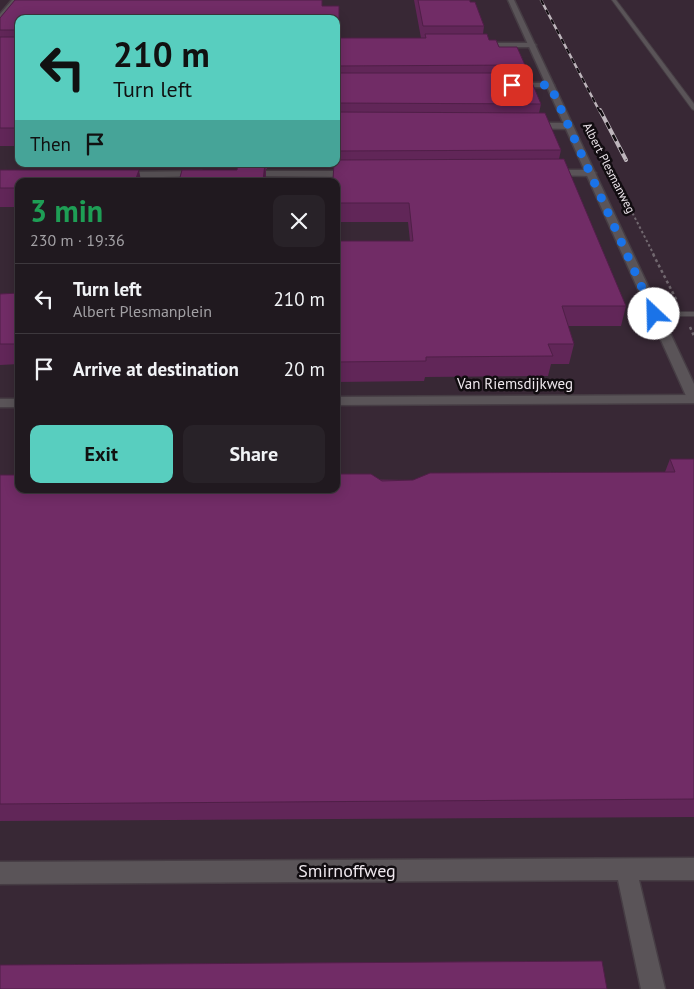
<!DOCTYPE html>
<meta charset="utf-8">
<style>
body{margin:0;font-family:"PT Sans",sans-serif;background:#282228;color:#f1f3f6;height:100vh;display:flex;flex-direction:column;font-size:19px;white-space:nowrap}
*{box-sizing:border-box;margin:0}
p{font-size:16px;color:#a2a0a4}
.icon{flex:none;width:28px;height:28px;fill:none;stroke:currentColor;stroke-width:2;stroke-linecap:round;stroke-linejoin:round}
.map{position:relative;flex:1;overflow:hidden}
.side{position:absolute;left:15px;top:178px;width:325px;height:315px;display:flex;flex-direction:column;background:#20191f;border-radius:10px;box-shadow:0 2px 12px #0003,0 0 0 1px #3d383d}
.side>*{flex:none}
.banner{position:absolute;left:15px;top:15px;width:325px;height:152px;border-radius:10px;box-shadow:0 2px 12px #0003,0 0 0 1px #3d383d;background:#58cebf;color:#111;overflow:hidden}
.pin{position:absolute;display:grid;place-items:center;width:42px;height:42px;color:#fff;margin:-21px;border-radius:10px;box-shadow:0 2px 8px #0006}
.me{position:absolute;width:55px;margin:-28px;rotate:336deg;stroke-linejoin:round;filter:drop-shadow(0 0 4px #0008)}
.turn{display:flex;align-items:center;gap:18px;height:105px;padding:0 15px;font-size:22px}
.turn .icon{width:65px;height:65px;stroke-width:2.5}
.turn b{display:block;font-size:35px;line-height:42px}
.then{display:flex;align-items:center;height:48px;padding:0 15px;background:#0003;gap:10px;font-size:19px}
.round{display:grid;place-items:center;flex:none;width:52px;height:52px;border-radius:10px;background:#282228}
.summary{display:flex;align-items:center;justify-content:space-between;height:85px;padding:0 15px}
h1{font-size:30px;font-weight:700;line-height:38px;color:#1e9e55}
.button{display:flex;gap:10px;margin-top:auto;padding:10px 15px}
.button a{flex:1;height:58px;border-radius:10px;background:#58cebf;color:#111;font-size:20px;font-weight:700;line-height:58px;text-align:center}
.button a+a{background:#282228;color:#f1f3f6}
ul{padding:0;list-style:none}
li{display:flex;align-items:center;gap:15px;height:70px;padding:0 15px;border-top:1px solid #3d383d}
li div{flex:1}
li b{display:block;font-size:19px}
li em{font-style:normal}
.map>svg:first-child{display:block}
</style>
<div class="map">
<svg width="694" height="989" viewBox="0 0 694 989">
<rect width="100%" height="100%" fill="#2b2129"/>
<path fill="#382835" fill-rule="evenodd" d="M0 0H694V989H0ZM19 19H336V164H19ZM19 181H336V489H19Z"/>
<g fill="none" stroke-linecap="round" stroke-linejoin="round">
<defs>
<path id="service" d="M612 0H616L694 104V110L692 109Z
M651 312H694V316H654L650 314Z"/>
<path id="minor" d="M12 0H18L0 20V14Z
M476 43H532L536 45 532 47H479L475 45Z
M511 83H550L554 85 550 87H511Z
M531 123H569L573 126 569 129 528 128V124Z
M550 170H591L596 173 591 176 547 175V171Z
M202 171 207 174 205 176 120 178 115 175 120 172Z
M245 171H354L359 174 354 177 242 176 240 174Z
M694 395V403L336 405V397Z
M0 399H19V407H0Z
M694 858V880H639L665 989H641L618 880 0 884V862Z"/>
<path id="tertiary" d="M508 0H514L694 384V402L687 398Z"/>
</defs>
<use href="#service" stroke="#463d44" stroke-width="2"/>
<use href="#minor" stroke="#463d44" stroke-width="3"/>
<use href="#tertiary" stroke="#463d44" stroke-width="3"/>
<path stroke="#71686f" stroke-width="2" stroke-dasharray="2.5 2.5" stroke-linecap="butt" d="M596 142 654 255"/>
<path stroke="#71686f" stroke-width="2.5" stroke-dasharray="3 3" stroke-linecap="butt" d="M653 254 677 301
M690 327 694 336"/>
<use href="#service" fill="#5a5458" fill-rule="evenodd"/>
<use href="#minor" fill="#5a5458" fill-rule="evenodd"/>
<use href="#tertiary" fill="#5a5458" fill-rule="evenodd"/>
<defs>
<path id="rail-far1" d="M541 0 600 112"/>
<path id="rail" d="M600 110 626 160"/>
</defs>
<use href="#rail-far1" stroke="#beb6bc" stroke-width="2.5"/>
<use href="#rail" stroke="#beb6bc" stroke-width="4"/>
<use href="#rail-far1" stroke="#110c10" stroke-width="2" stroke-dasharray="5.5" stroke-linecap="butt"/>
<use href="#rail" stroke="#110c10" stroke-width="2.5" stroke-dasharray="7" stroke-linecap="butt"/>
</g>
<path fill="#612658" d="M15 0H322V6H339V38H421L414 0H470V2H475L484 26 483 34H487L489 40H496L499 47H517L525 65 524 73H528L541 104 539 113H545L561 150 559 159H564L626 306 621 326H568L574 344 569 364H551L548 376 425 377 424 381 336 382V241H410L408 222H336V181H179L182 170H237L238 164H268L267 169H266V180L333 179 334 164H336V19H19V146H0V18Z
M0 170 19 181V207H0Z
M19 293V364L0 365V294Z
M670 459H694V817L0 821V475L413 480 665 472Z"/>
<path fill="#4f1f47" d="M339 6V42L336 43V28Z
M265 164 266 181H263Z
M139 170 141 181H135Z"/>
<path fill="#712c66" stroke="#4f1f47" d="M15 0H322V6H339V27L336 28V19H19V128H0V37H15L17 35 15 30H0V18Z
M418 0H470V2H475L484 26H423Z
M336 34H339V38H426L425 34H487L489 40H496L499 47H517L525 65 336 66Z
M336 73H528L541 104 336 103Z
M336 112 545 113 561 150 336 151Z
M564 159 626 306H562L574 344H548L553 356 426 357V361L336 362V241H413L409 203H336V181H179L182 170H237L238 164H265L263 180 333 179 334 164H336V160Z
M0 170H139L135 181H19V188H0Z
M19 293V344H0V294Z
M670 459H694V799L0 804V475H19V489H336V474H371L382 481 413 480 430 473 675 472Z
M602 961 607 989H0V965Z"/>
<g fill="none" stroke-linecap="round" stroke-linejoin="round">
<path stroke="#1a73e8" stroke-width="9" stroke-dasharray="0 16.2" d="M512 85H550L654 314"/>
</g>
<g text-anchor="middle" stroke-width="5" stroke-linejoin="round" paint-order="stroke">
<g font-size="12" fill="#eee7ed" stroke="#110c10">
<text transform="translate(609 168) rotate(63)" y="4">Albert Plesmanweg</text>
</g>
<g font-size="15" fill="#eee7ed" stroke="#110c10">
<text x="515" y="389">Van Riemsdijkweg</text>
</g>
<g font-size="18" fill="#eee7ed" stroke="#110c10">
<text x="347" y="877">Smirnoffweg</text>
</g>
</g>
</svg>
<div class="pin" style="left:512px;top:85px;background:#d93025"><svg class="icon" aria-label="arrive" viewBox="0 0 24 24"><path d="M6 21V4h12l-3 4 3 4H6"/></svg></div>
<svg class="me" style="left:654px;top:314px" viewBox="-20 -20 40 40"><circle r="19" fill="#fff"/><path d="M0-13L10 11 0 6-10 11z" fill="#1a73e8"/></svg>
<div class="banner">
<div class="turn"><svg class="icon" aria-label="left" viewBox="0 0 24 24"><path d="M17 20v-9H6M10 6l-5 5 5 5"/></svg><div><b>210 m</b>Turn left</div></div>
<div class="then">Then<svg class="icon" aria-label="arrive" viewBox="0 0 24 24"><path d="M6 21V4h12l-3 4 3 4H6"/></svg></div>
</div>
<section class="side">
<div class="summary"><div><h1>3 min</h1><p>230 m · 19:36</p></div><a class="round"><svg class="icon" aria-label="close" viewBox="0 0 24 24"><path d="M6 6l12 12M18 6L6 18"/></svg></a></div>
<ul>
<li><svg class="icon" aria-label="left" viewBox="0 0 24 24"><path d="M17 20v-9H6M10 6l-5 5 5 5"/></svg><div><b>Turn left</b><p>Albert Plesmanplein</p></div><em>210 m</em></li>
<li><svg class="icon" aria-label="arrive" viewBox="0 0 24 24"><path d="M6 21V4h12l-3 4 3 4H6"/></svg><div><b>Arrive at destination</b></div><em>20 m</em></li>
</ul>
<div class="button"><a>Exit</a><a>Share</a></div>
</section>
</div>
